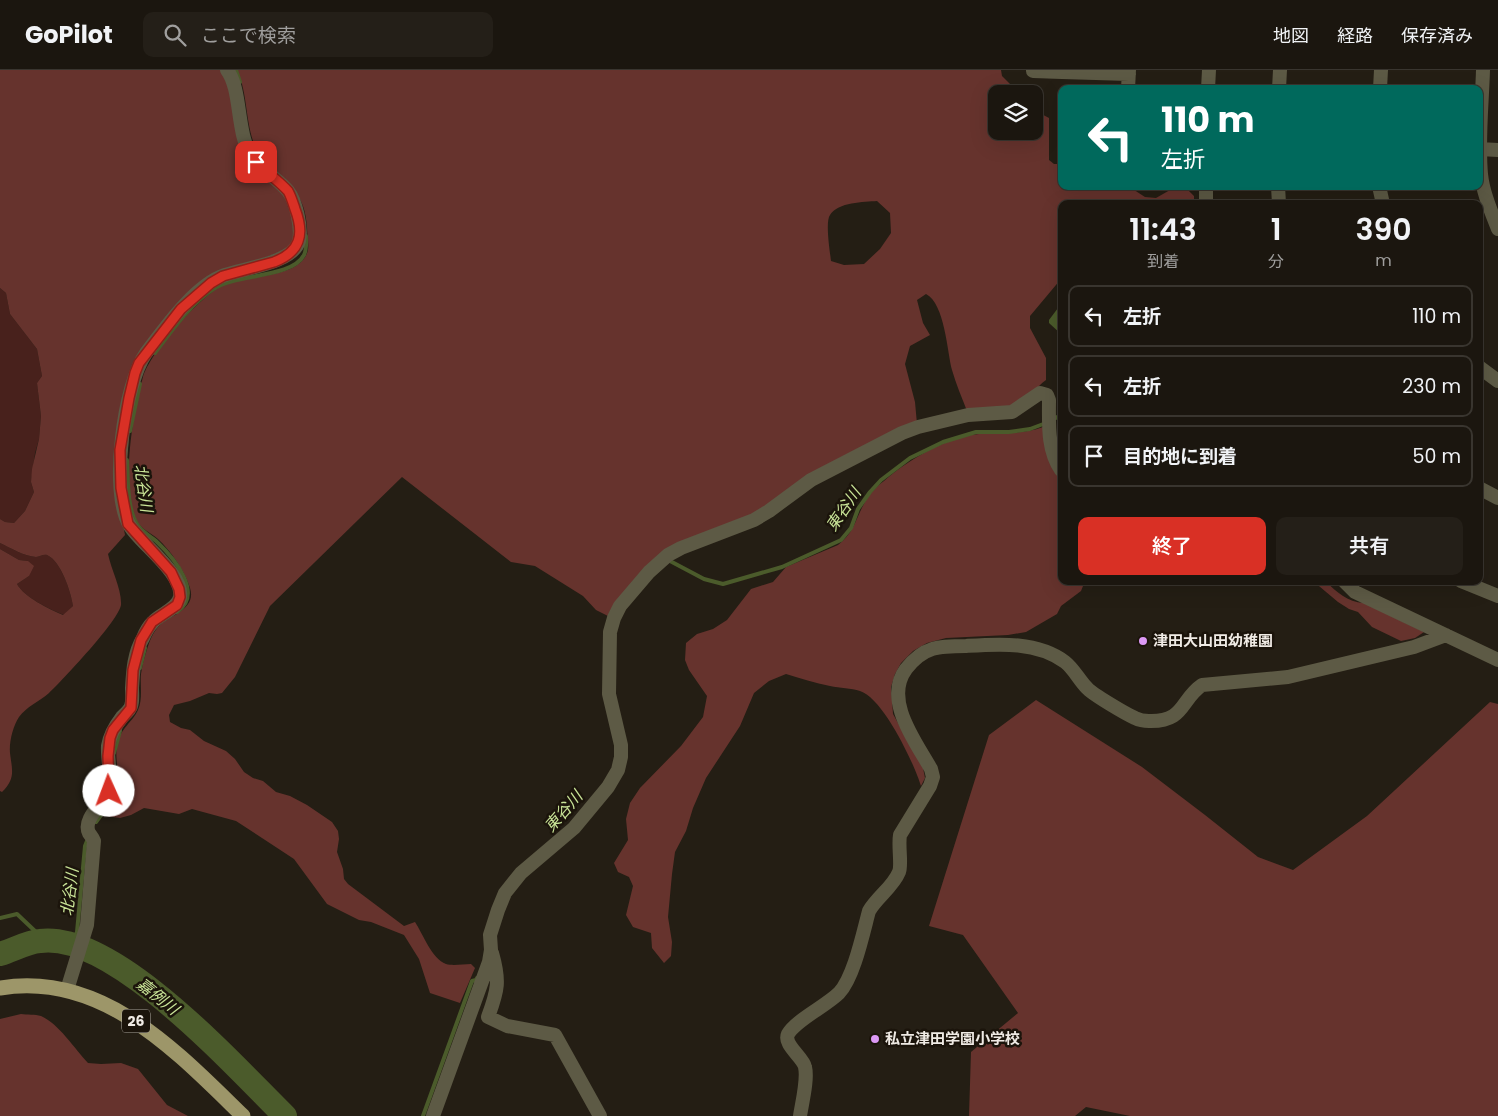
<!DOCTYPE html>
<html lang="ja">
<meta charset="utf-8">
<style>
body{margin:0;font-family:Poppins,"Noto Sans JP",sans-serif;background:#241f18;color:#f1f3f6;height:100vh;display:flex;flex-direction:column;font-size:19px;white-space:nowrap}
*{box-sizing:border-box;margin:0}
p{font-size:16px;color:#a09f9e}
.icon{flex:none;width:28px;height:28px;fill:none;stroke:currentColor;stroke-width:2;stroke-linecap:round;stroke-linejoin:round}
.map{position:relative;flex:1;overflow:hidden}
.sheet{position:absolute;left:1058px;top:130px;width:425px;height:385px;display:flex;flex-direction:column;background:#1b160f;border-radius:10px;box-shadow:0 5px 20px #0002,0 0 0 1px #39352f}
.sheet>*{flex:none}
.banner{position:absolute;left:1058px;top:15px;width:425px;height:105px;border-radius:10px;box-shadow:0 5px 20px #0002,0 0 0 1px #39352f;background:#00695c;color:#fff;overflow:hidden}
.buttons{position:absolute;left:988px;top:15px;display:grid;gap:10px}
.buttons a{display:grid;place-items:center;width:55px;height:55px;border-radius:10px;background:#1b160f;box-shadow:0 5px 20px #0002,0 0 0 1px #39352f;font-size:25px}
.pin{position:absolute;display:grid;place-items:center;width:42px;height:42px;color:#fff;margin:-21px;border-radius:10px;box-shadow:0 2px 8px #0006}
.me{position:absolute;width:55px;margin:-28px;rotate:358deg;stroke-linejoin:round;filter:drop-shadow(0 0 4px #0008)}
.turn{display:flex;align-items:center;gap:18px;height:105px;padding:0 20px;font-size:22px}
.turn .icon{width:65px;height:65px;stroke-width:2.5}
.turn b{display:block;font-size:35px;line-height:42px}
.eta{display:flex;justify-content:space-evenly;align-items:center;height:85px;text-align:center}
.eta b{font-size:30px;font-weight:600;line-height:35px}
.action{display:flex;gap:10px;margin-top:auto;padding:10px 20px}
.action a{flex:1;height:58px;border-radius:10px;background:#d93025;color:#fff;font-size:20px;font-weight:600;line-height:58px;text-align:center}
.action a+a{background:#241f18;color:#f1f3f6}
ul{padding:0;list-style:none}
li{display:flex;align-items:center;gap:15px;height:62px;margin:0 10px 8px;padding:0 10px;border:2px solid #39352f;border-radius:10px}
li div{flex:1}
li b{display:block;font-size:19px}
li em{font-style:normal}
header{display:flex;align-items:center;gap:30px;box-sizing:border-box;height:70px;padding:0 25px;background:#1b160f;border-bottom:1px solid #39352f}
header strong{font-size:24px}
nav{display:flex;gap:28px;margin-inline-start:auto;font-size:18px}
.search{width:350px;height:45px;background:#241f18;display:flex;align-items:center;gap:12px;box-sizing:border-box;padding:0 18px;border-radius:10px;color:#a09f9e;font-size:19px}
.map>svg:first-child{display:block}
</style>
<header>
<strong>GoPilot</strong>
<div class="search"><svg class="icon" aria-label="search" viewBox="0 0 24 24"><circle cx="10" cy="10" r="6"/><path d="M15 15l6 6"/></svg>ここで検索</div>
<nav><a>地図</a><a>経路</a><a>保存済み</a></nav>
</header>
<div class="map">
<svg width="1498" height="1046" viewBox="0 0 1498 1046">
<rect width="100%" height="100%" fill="#241e14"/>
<path fill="#48211c" d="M0 218 6 223 10 244 37 279 42 306 37 313 41 346 39 369 35 383 31 412 34 422 25 441 14 453 5 452 0 449Z
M0 473C11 478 23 486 36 487 40 487 43 484 47 485 61 491 71 522 73 536L64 545C49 539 24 527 17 514L29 506 28 491 19 490 0 479Z"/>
<path fill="#66332d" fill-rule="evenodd" d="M0 0H224L241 66 285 122 296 147 293 177 221 204 135 295 122 449 125 465 108 484C111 499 122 520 121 535 119 550 62 611 49 623 40 631 26 637 19 647 13 656 9 672 10 683 12 700 16 708 2 722L0 721V479L19 490 28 491 34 496 29 506 17 514C24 527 49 539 63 545L73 536C71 522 61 491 47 485 43 484 40 487 36 487 23 486 11 478 0 473V449L5 452 14 453 25 441 34 422 31 412 32 399 39 369 41 346 37 313 42 306 37 279 10 244 6 223 0 218Z
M237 0H1001L1002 6 1020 24H996V61H1034V40L1049 48V90L1054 94H1061V116H1128L1145 127 1156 128 1170 120 1184 116 1194 126V134H1061V209L1030 246V258L1046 288V310C1035 318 1024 334 1011 338 1000 342 979 340 967 341 962 328 956 314 952 300 947 281 945 234 926 224L917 230 923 253 930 265 910 276 905 294 915 332 917 354 766 441 695 469 608 546 596 540 583 526 535 496 511 492 402 407 270 536 235 607 222 623 217 624 209 623 190 631 174 635 169 645 170 652 181 658 190 660 204 671 226 681 235 689 244 702 253 708 263 711 276 722 290 726 307 735 332 752 338 761 339 769 337 782 343 799 344 809 348 814 404 856 415 852C423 864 432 889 446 894 453 896 463 894 471 894L475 898 460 933 430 923 419 889 404 865 371 852 359 850 327 834 294 789 236 751 192 739 179 744 144 738 131 745 120 748 106 746 105 743C109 738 115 732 118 725 122 711 114 691 117 675 121 657 132 653 138 640 143 629 140 615 141 604 142 598 143 592 145 586 148 576 151 565 158 557 169 545 197 540 190 518 185 501 170 480 158 469 151 463 141 459 137 451 120 418 133 342 143 307 150 283 200 226 223 215 244 204 301 210 308 180 309 173 307 165 307 157 305 124 290 116 268 94 263 88 257 83 255 76 245 52 248 23 237 0ZM877 131 890 143 891 163 880 179 864 194 844 195 831 191C830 182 825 152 830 145 838 132 864 132 877 131Z
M1043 357 1056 401 1061 409V511H1081L1083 516 1081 521 1061 536 1057 544 1026 562 1008 565 946 568 927 573 913 581 901 593 895 604 891 617 893 644 923 698 925 708 921 716C914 693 883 628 860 621 851 618 840 618 830 616 815 613 800 608 786 604L769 611 754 623 740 656 706 708 693 738 686 761 675 782 672 804 668 847 672 872 671 886 664 893 652 878 651 863 633 857 626 845 633 816 629 807 618 802 614 793 628 770 626 749 630 733 640 718 681 676 703 647 707 626 689 600 685 590 686 573 697 564 713 559 727 550 751 519 773 512 786 497 838 475C854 463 855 450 864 434 868 425 876 417 884 411 908 390 946 367 979 364 1001 362 1022 365 1043 357Z
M1313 511H1325C1337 522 1347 532 1364 533L1424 562 1415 568 1401 571 1372 557 1358 542 1349 539 1338 532Z
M1036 630 1142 697 1205 745 1258 787 1293 800 1367 746 1490 632 1498 634V1046H1130L1086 1037 1075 1046H969L971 982 1018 943 963 865 929 856 989 665Z
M21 944C27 945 35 944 41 946 59 954 74 978 88 993L101 994 121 993 138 999 167 1035 188 1046H0V949Z"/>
<path fill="#4b5b2b" d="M1061 234V264L1049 253V250Z"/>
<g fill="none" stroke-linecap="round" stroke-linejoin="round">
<path stroke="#4b5b2b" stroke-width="4" d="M236 0 240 12
M155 283C172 260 191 233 215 218 237 204 292 208 304 185 307 179 306 173 306 166
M1052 350 1061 345
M130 361 140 314
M127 390C128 409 127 438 137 454 141 462 151 466 157 472 174 488 204 524 177 542
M670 491 704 509 723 514 782 497 841 470 851 458 858 439 870 422 881 410 910 388 943 372 976 362H1009L1030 359 1046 353
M140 598 145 578
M114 683 120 661
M96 752 116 725V713
M0 848 17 844 36 862 40 871
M72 874 77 862 85 776 87 771
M423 1046 472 911 476 910 477 908"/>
<path stroke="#4b5b2b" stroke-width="24" d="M0 884C13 880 27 872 40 871 114 861 235 997 285 1046"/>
<path stroke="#5d5a45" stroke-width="14" d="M1062 0V2L1129 4
M1483 0C1482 34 1478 70 1481 104 1483 123 1491 141 1498 159
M1033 1 1062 2
M1128 19 1129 0
M1208 19 1209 0
M1279 19 1280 0
M1380 19 1381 0
M1479 79 1498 80
M1206 116V134
M1278 116 1279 134
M1379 116 1383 134
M1479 297 1498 311
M1479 418 1498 428
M1344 511 1355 522 1498 590
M1461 511 1498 526
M492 883C500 911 498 920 488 947L507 956 555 965 600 1046
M67 920 87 855 94 771C93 768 91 766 89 763 82 749 103 734 108 723 113 711 107 689 108 676 110 664 115 656 122 647 125 644 130 640 131 636 133 631 132 623 132 618 133 601 134 583 143 568 145 563 149 556 153 552 160 544 178 539 180 527 184 504 141 474 130 456 109 423 124 314 146 283 165 258 195 215 225 205 245 198 293 193 299 171 302 158 296 131 288 121 277 108 262 101 251 85 236 62 242 20 227 0
M433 1046 489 892 491 880 490 865 498 840 505 823 521 803 574 758 608 717 618 700 621 687V675L609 624 610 562 614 548 620 536 649 502 668 485 681 478 754 450 769 441 811 410 902 363 918 357 968 345 1012 342 1040 323 1047 325 1049 330C1049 353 1047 380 1061 400
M800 1046C802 1033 808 1009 805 997 803 987 783 975 788 964 796 950 826 936 839 923 854 907 863 863 869 841 877 827 893 817 899 802 902 795 898 776 900 765L930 716 933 707 931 699C916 672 883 630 906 599 924 576 939 576 966 576 998 574 1037 571 1065 592 1074 599 1079 610 1087 618 1092 624 1126 644 1135 648 1139 650 1145 651 1149 651 1185 652 1180 630 1202 615L1288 607 1414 577 1446 565"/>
<path stroke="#9d9669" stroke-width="15" d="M0 918C102 901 176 981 243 1046"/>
</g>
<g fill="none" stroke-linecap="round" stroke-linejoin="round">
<defs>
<path id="route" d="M109 721 108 686 110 668 113 660 131 638 133 600 141 570 152 552 177 535 180 527 179 519 171 502 128 454 124 434 121 418 120 380 129 328 135 303 139 293 181 239 211 213 223 206 274 192C300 182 305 165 295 139 293 133 291 126 288 121 279 111 266 102 256 92"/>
</defs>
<use href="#route" stroke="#8d1f18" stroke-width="12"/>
<use href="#route" stroke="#d93025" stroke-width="9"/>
</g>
<g fill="#dc99f5" stroke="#1b140b" stroke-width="2">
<circle cx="1143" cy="571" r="5"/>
<circle cx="875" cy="969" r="5"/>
</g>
<g text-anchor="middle" stroke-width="5" stroke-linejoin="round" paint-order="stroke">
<rect fill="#1b140b" stroke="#afaaa3" stroke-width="1" x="122" y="939.5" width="28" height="23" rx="4"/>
<g font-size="14" font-weight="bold" fill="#efeae4">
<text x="136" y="956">26</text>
</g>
<g font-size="15" font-weight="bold" fill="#efeae4" stroke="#1b140b" text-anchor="start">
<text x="1153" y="576">津田大山田幼稚園</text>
<text x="885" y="974">私立津田学園小学校</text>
</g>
<g font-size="16" font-style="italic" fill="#cae598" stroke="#1b140b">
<text transform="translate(144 418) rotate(82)" y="6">北谷川</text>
<text transform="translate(843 439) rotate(-56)" y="6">東谷川</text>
<text transform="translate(563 741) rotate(-49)" y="6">東谷川</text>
<text transform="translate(69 822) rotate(-83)" y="6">北谷川</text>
<text transform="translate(158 926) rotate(38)" y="6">嘉例川</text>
</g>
</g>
</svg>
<div class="buttons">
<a><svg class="icon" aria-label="layers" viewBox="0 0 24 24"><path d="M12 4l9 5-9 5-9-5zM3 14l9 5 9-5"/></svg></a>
</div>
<div class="pin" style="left:256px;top:92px;background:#d93025"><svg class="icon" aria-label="arrive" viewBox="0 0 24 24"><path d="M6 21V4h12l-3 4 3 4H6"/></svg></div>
<svg class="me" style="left:109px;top:721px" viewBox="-20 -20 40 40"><circle r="19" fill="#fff"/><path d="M0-13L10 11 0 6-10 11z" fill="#d93025"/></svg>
<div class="banner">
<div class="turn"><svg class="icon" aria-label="left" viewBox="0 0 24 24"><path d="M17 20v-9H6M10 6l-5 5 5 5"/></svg><div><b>110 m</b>左折</div></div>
</div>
<section class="sheet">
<div class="eta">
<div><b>11:43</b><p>到着</p></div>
<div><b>1</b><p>分</p></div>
<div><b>390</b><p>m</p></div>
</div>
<ul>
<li><svg class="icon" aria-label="left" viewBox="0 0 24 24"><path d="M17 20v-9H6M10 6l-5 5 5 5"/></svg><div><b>左折</b></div><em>110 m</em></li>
<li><svg class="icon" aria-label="left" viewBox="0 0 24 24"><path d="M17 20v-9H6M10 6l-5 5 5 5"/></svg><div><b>左折</b></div><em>230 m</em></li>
<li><svg class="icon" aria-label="arrive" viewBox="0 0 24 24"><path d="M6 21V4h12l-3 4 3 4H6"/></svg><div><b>目的地に到着</b></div><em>50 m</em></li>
</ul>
<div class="action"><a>終了</a><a>共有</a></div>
</section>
</div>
